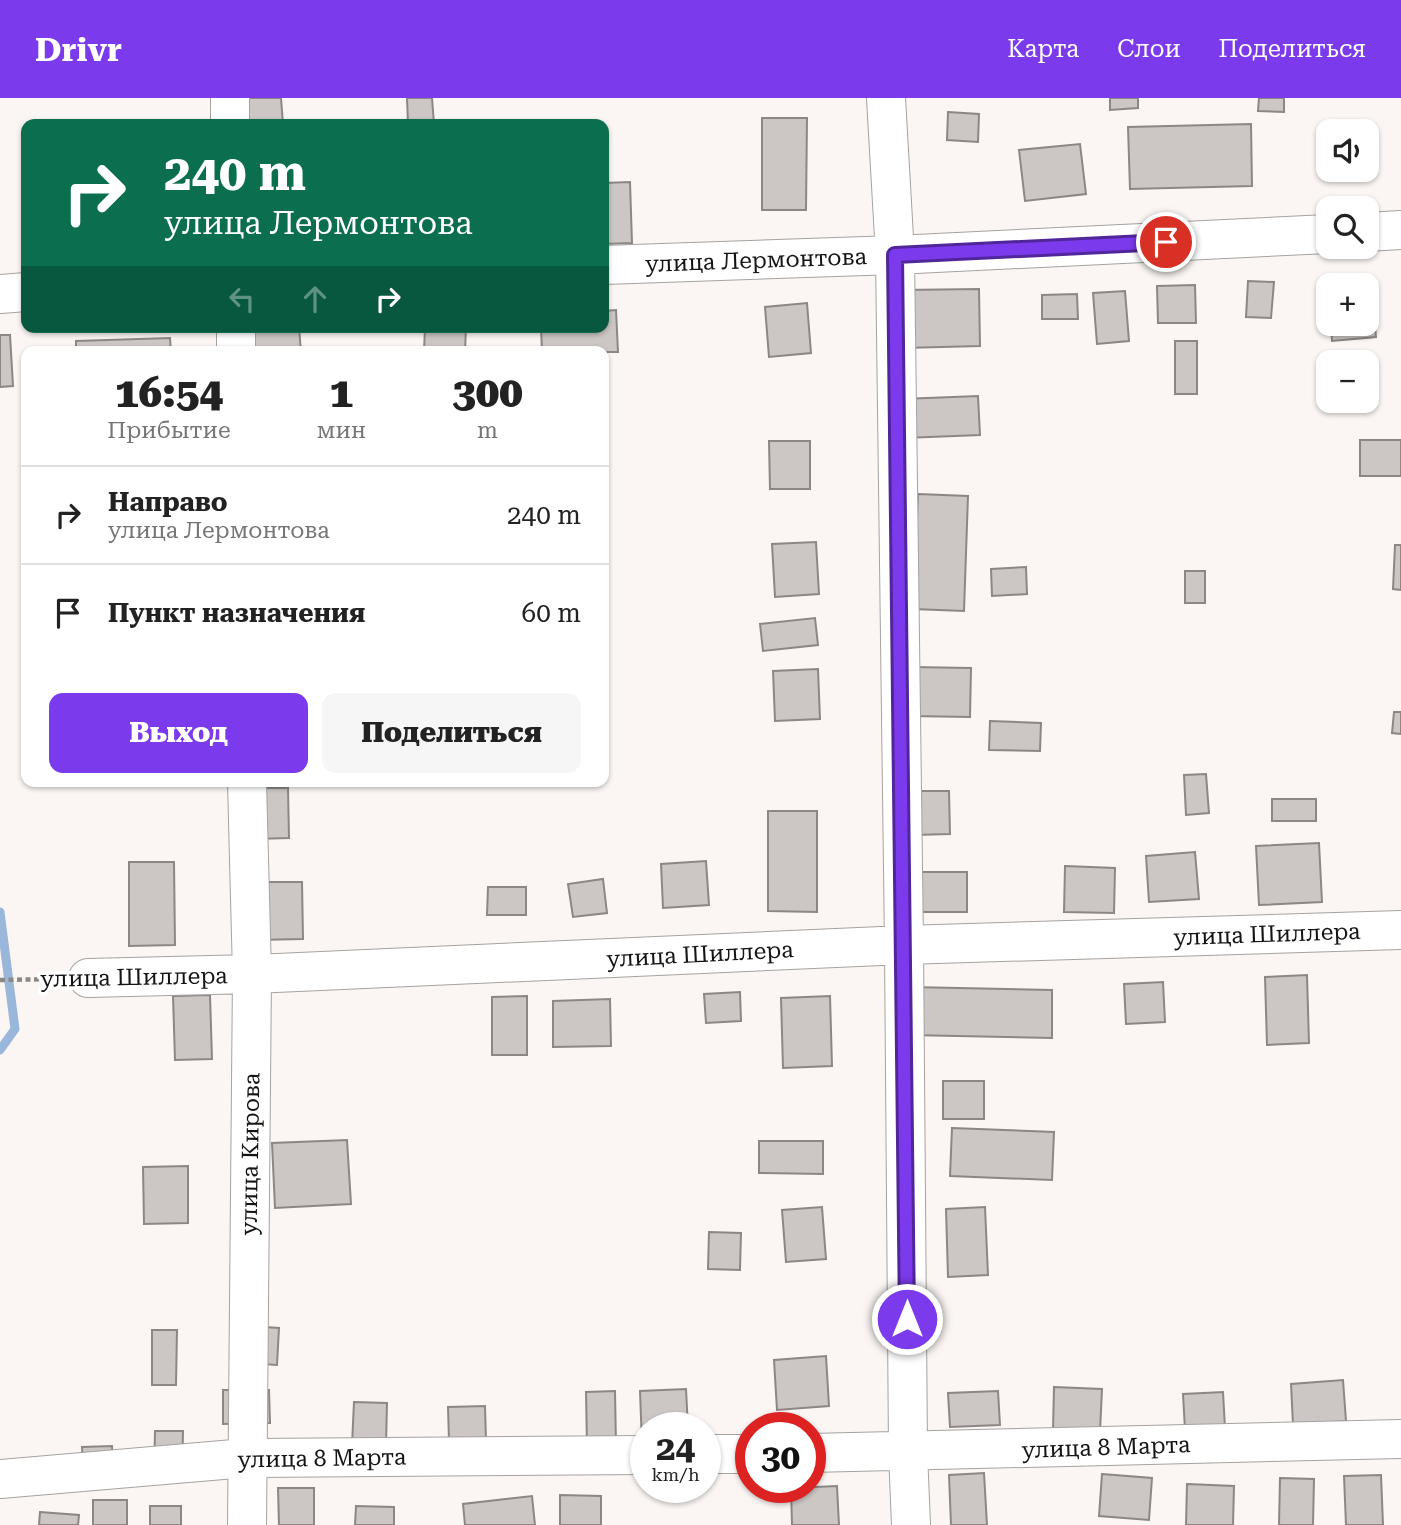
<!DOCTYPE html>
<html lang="ru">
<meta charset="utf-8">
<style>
body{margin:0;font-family:"Roboto Serif",serif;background:#f6f6f6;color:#222;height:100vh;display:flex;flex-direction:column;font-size:26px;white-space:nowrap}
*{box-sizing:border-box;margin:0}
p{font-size:23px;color:#767676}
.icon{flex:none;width:38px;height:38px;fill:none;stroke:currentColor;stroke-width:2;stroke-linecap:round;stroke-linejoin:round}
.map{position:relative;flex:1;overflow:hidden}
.sheet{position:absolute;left:21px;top:248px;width:588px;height:441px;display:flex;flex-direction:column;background:#fff;border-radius:14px;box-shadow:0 2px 5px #0004}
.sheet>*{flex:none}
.guide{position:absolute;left:21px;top:21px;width:588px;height:214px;border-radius:14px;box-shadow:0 2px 5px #0004;background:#0b6e4f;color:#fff;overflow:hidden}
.tools{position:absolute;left:1316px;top:21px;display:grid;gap:14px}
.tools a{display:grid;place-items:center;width:63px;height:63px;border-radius:14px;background:#fff;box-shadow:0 2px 5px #0004;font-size:35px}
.speed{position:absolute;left:630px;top:1314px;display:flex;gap:14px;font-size:35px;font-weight:700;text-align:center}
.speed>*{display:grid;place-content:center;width:91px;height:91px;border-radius:50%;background:#fff;box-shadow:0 2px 5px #0004;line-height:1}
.speed small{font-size:18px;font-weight:400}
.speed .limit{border:10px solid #d22;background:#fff;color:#111}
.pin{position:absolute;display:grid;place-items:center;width:60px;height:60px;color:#fff;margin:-30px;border:4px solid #fff;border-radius:50%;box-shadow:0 2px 7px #0007}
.me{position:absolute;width:77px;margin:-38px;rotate:0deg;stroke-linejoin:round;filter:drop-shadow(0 0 5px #0008)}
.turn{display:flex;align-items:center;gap:24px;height:147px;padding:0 28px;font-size:32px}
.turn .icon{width:91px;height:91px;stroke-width:2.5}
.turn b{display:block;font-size:49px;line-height:60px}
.lanes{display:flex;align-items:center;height:66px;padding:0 28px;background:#0003;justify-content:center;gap:35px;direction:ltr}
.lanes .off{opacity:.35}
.eta{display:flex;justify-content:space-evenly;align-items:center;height:119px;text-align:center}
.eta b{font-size:42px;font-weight:800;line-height:49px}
.primary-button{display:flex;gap:14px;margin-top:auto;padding:14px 28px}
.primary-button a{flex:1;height:80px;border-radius:14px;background:#7c3aed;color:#fff;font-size:28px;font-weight:800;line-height:80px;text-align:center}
.primary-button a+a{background:#f6f6f6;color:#222}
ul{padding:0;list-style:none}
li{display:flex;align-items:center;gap:21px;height:98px;padding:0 28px;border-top:2px solid #e0e0e0}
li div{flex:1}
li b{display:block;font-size:26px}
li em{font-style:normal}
header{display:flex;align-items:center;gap:42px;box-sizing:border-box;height:98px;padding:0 35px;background:#7c3aed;color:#fff}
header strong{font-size:33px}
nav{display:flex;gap:38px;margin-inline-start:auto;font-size:24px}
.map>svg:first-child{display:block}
</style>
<header>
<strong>Drivr</strong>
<nav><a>Карта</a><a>Слои</a><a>Поделиться</a></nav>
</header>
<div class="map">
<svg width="1401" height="1427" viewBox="0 0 1401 1427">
<rect width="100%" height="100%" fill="#fbf6f3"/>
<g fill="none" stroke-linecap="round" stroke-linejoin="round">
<path stroke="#99b7da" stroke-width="9" d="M0 814 15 931 0 952"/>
</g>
<path fill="#ccc6c4" stroke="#8c8785" stroke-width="2" d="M235 0H281L283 26H236Z
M407 0H432L434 26H408Z
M1110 0H1138V10L1110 12Z
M1259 0H1284V14L1258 13Z
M948 14 979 16 978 44 947 42Z
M762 20H807L806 112H762Z
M1251 26 1252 88 1130 91 1128 29Z
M1080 46 1086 96 1025 103 1019 52Z
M630 84 632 145 604 146V85Z
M1371 182 1376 239 1332 243 1331 226H1367V187H1328V197L1327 185Z
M1248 183 1274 184 1271 220 1246 219Z
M1195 187 1196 225H1158L1157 188Z
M979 191 980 248 903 250 902 192Z
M1125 193 1129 243 1097 246 1093 195Z
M1077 196 1078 221H1042V197Z
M807 205 811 255 769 259 765 209Z
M616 212 618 254H542L541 229H604V213Z
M299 229 301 254H247L246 231Z
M425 229H466L465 254H424Z
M0 237H10L13 288 0 289Z
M170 240 171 254H76V243Z
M1175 243H1197V296H1175Z
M978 298 980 337 904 340 902 301Z
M1360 342H1401V378H1360Z
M769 343H810V391H770Z
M918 396 968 398 964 513 913 511Z
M816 444 819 496 775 499 772 446Z
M1395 447H1401V492L1393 491Z
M1026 469 1027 496 992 498 991 471Z
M1185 473H1205V505H1185Z
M815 520 818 547 763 553 760 526Z
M911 569 971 570 970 619 910 618Z
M818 571 820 621 775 623 773 573Z
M1394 614H1401V636L1392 635Z
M990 623 1041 625 1040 653 989 652Z
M1206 676 1209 715 1186 717 1184 677Z
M253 690H288L289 740 254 741Z
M914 693H949L950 736 914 737Z
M1272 701H1316V723H1272Z
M768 713H817V814L768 813Z
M1319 745 1322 804 1259 807 1256 748Z
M1195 754 1199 801 1149 804 1146 758Z
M706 763 709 807 663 810 661 766Z
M129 764H174L175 847 129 848Z
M1065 768 1115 770 1114 815 1064 814Z
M916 774H967V814H916Z
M603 781 607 815 573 819 568 786Z
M255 784H302L303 841 255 842Z
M488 789H526V817H487Z
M1307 877 1309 945 1267 947 1265 879Z
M1163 884 1165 924 1126 926 1124 886Z
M910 889 1052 892V940L909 937Z
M740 894 741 923 706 925 704 896Z
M210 897 212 961 175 962 173 898Z
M527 898V957H492V899Z
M830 898 832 968 783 970 781 900Z
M610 901 611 948 553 949V903Z
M943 983H984V1021H943Z
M952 1030 1054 1034 1052 1082 950 1078Z
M347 1042 351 1106 275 1110 272 1045Z
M759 1043H823V1076L759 1075Z
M188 1068V1125L144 1126 143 1069Z
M822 1109 826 1161 786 1164 782 1112Z
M985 1109 988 1177 948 1179 946 1111Z
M709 1134 741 1135 740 1172 708 1171Z
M249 1228 279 1230 277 1267 246 1265Z
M152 1232H177L176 1287H152Z
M826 1258 829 1308 777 1312 774 1262Z
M1343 1282 1346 1323 1293 1327 1291 1286Z
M1054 1289 1102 1291 1100 1334 1053 1332Z
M686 1291 688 1330H646V1346L642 1347 640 1293Z
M223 1292H269L270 1325 223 1326Z
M615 1293 616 1348 587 1349 586 1294Z
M998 1293 1000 1327 950 1329 948 1295Z
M1223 1294 1225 1330 1185 1332 1183 1296Z
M354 1304 387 1305 386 1348 352 1347Z
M485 1308 486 1343H449L448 1309Z
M155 1333H183L182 1381 154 1380Z
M112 1348 113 1370H83L82 1349Z
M984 1375 987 1427H951L949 1377Z
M1102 1376 1152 1380 1149 1422 1099 1418Z
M1381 1377 1383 1427H1346L1344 1378Z
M1280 1380 1314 1381 1313 1427H1279Z
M1187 1386 1234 1388 1233 1427H1186Z
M837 1388 839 1427H792L791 1390Z
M278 1390H314V1427H279Z
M560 1397 601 1398V1427H560Z
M532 1398 535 1427H465L463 1406Z
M93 1402H127V1427H93Z
M150 1408H181V1427H150Z
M356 1408 394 1409V1427H355Z
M40 1414 79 1417 78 1427H39Z"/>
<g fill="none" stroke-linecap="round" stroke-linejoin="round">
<defs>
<path id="minor" d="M230 0V26
M886 0 895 157 904 847 908 1354 911 1427
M1367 134 1401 132
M604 167 895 157 1328 136
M0 196 26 194
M236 229V254
M88 880 252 876 904 847 1401 832
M810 1355 1401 1341
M705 1356H751
M0 1381 246 1360 646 1357
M247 1427 252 876 247 684"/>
</defs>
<use href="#minor" stroke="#a6a39f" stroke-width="40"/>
<path stroke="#8b8886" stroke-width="4.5" stroke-dasharray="5 3.5" stroke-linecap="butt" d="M0 882 56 881"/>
<use href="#minor" stroke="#fff" stroke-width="38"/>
</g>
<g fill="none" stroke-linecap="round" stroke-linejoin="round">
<defs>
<path id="route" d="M907 1221 895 157 1166 144"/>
</defs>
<use href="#route" stroke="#51269a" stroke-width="18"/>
<use href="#route" stroke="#7c3aed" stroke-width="12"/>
</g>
<g text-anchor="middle" stroke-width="7" stroke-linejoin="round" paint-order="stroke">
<g font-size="23" fill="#151413" stroke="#fff">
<text transform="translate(756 162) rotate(-2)" y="8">улица Лермонтова</text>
<text transform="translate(1267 836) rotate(-2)" y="8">улица Шиллера</text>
<text transform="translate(700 856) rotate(-3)" y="8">улица Шиллера</text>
<text transform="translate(134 879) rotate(-1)" y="8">улица Шиллера</text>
<text transform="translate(250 1056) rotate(-89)" y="8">улица Кирова</text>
<text transform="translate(1106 1349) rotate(-2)" y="8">улица 8 Марта</text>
<text transform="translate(322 1360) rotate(-1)" y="8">улица 8 Марта</text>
</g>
</g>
</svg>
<div class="tools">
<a><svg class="icon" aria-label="sound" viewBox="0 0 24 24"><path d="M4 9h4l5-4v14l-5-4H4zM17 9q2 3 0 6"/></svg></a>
<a><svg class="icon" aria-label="search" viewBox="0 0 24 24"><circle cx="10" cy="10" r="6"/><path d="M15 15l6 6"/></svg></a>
<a>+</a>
<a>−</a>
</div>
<div class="speed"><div>24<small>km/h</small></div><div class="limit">30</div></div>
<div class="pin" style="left:1166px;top:144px;background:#d93025"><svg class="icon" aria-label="arrive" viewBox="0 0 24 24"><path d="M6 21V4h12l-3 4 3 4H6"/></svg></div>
<svg class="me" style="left:907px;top:1221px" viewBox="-20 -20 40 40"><circle r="17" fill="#7c3aed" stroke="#fff" stroke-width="3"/><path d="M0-11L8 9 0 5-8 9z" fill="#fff"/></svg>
<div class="guide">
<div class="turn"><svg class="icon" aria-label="right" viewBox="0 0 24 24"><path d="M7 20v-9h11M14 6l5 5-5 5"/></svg><div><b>240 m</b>улица Лермонтова</div></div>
<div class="lanes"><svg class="icon off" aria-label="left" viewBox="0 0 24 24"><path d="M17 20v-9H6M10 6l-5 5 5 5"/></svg><svg class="icon off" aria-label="ahead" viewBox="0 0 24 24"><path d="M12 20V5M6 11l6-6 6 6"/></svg><svg class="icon" aria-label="right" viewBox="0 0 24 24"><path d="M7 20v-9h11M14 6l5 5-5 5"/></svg></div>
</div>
<section class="sheet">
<div class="eta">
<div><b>16:54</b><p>Прибытие</p></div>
<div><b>1</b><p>мин</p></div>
<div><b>300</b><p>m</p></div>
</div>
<ul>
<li><svg class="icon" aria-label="right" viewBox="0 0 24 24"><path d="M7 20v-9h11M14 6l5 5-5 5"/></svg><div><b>Направо</b><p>улица Лермонтова</p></div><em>240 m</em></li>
<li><svg class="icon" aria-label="arrive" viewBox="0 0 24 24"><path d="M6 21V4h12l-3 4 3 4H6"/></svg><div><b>Пункт назначения</b></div><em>60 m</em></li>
</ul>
<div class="primary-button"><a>Выход</a><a>Поделиться</a></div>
</section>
</div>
